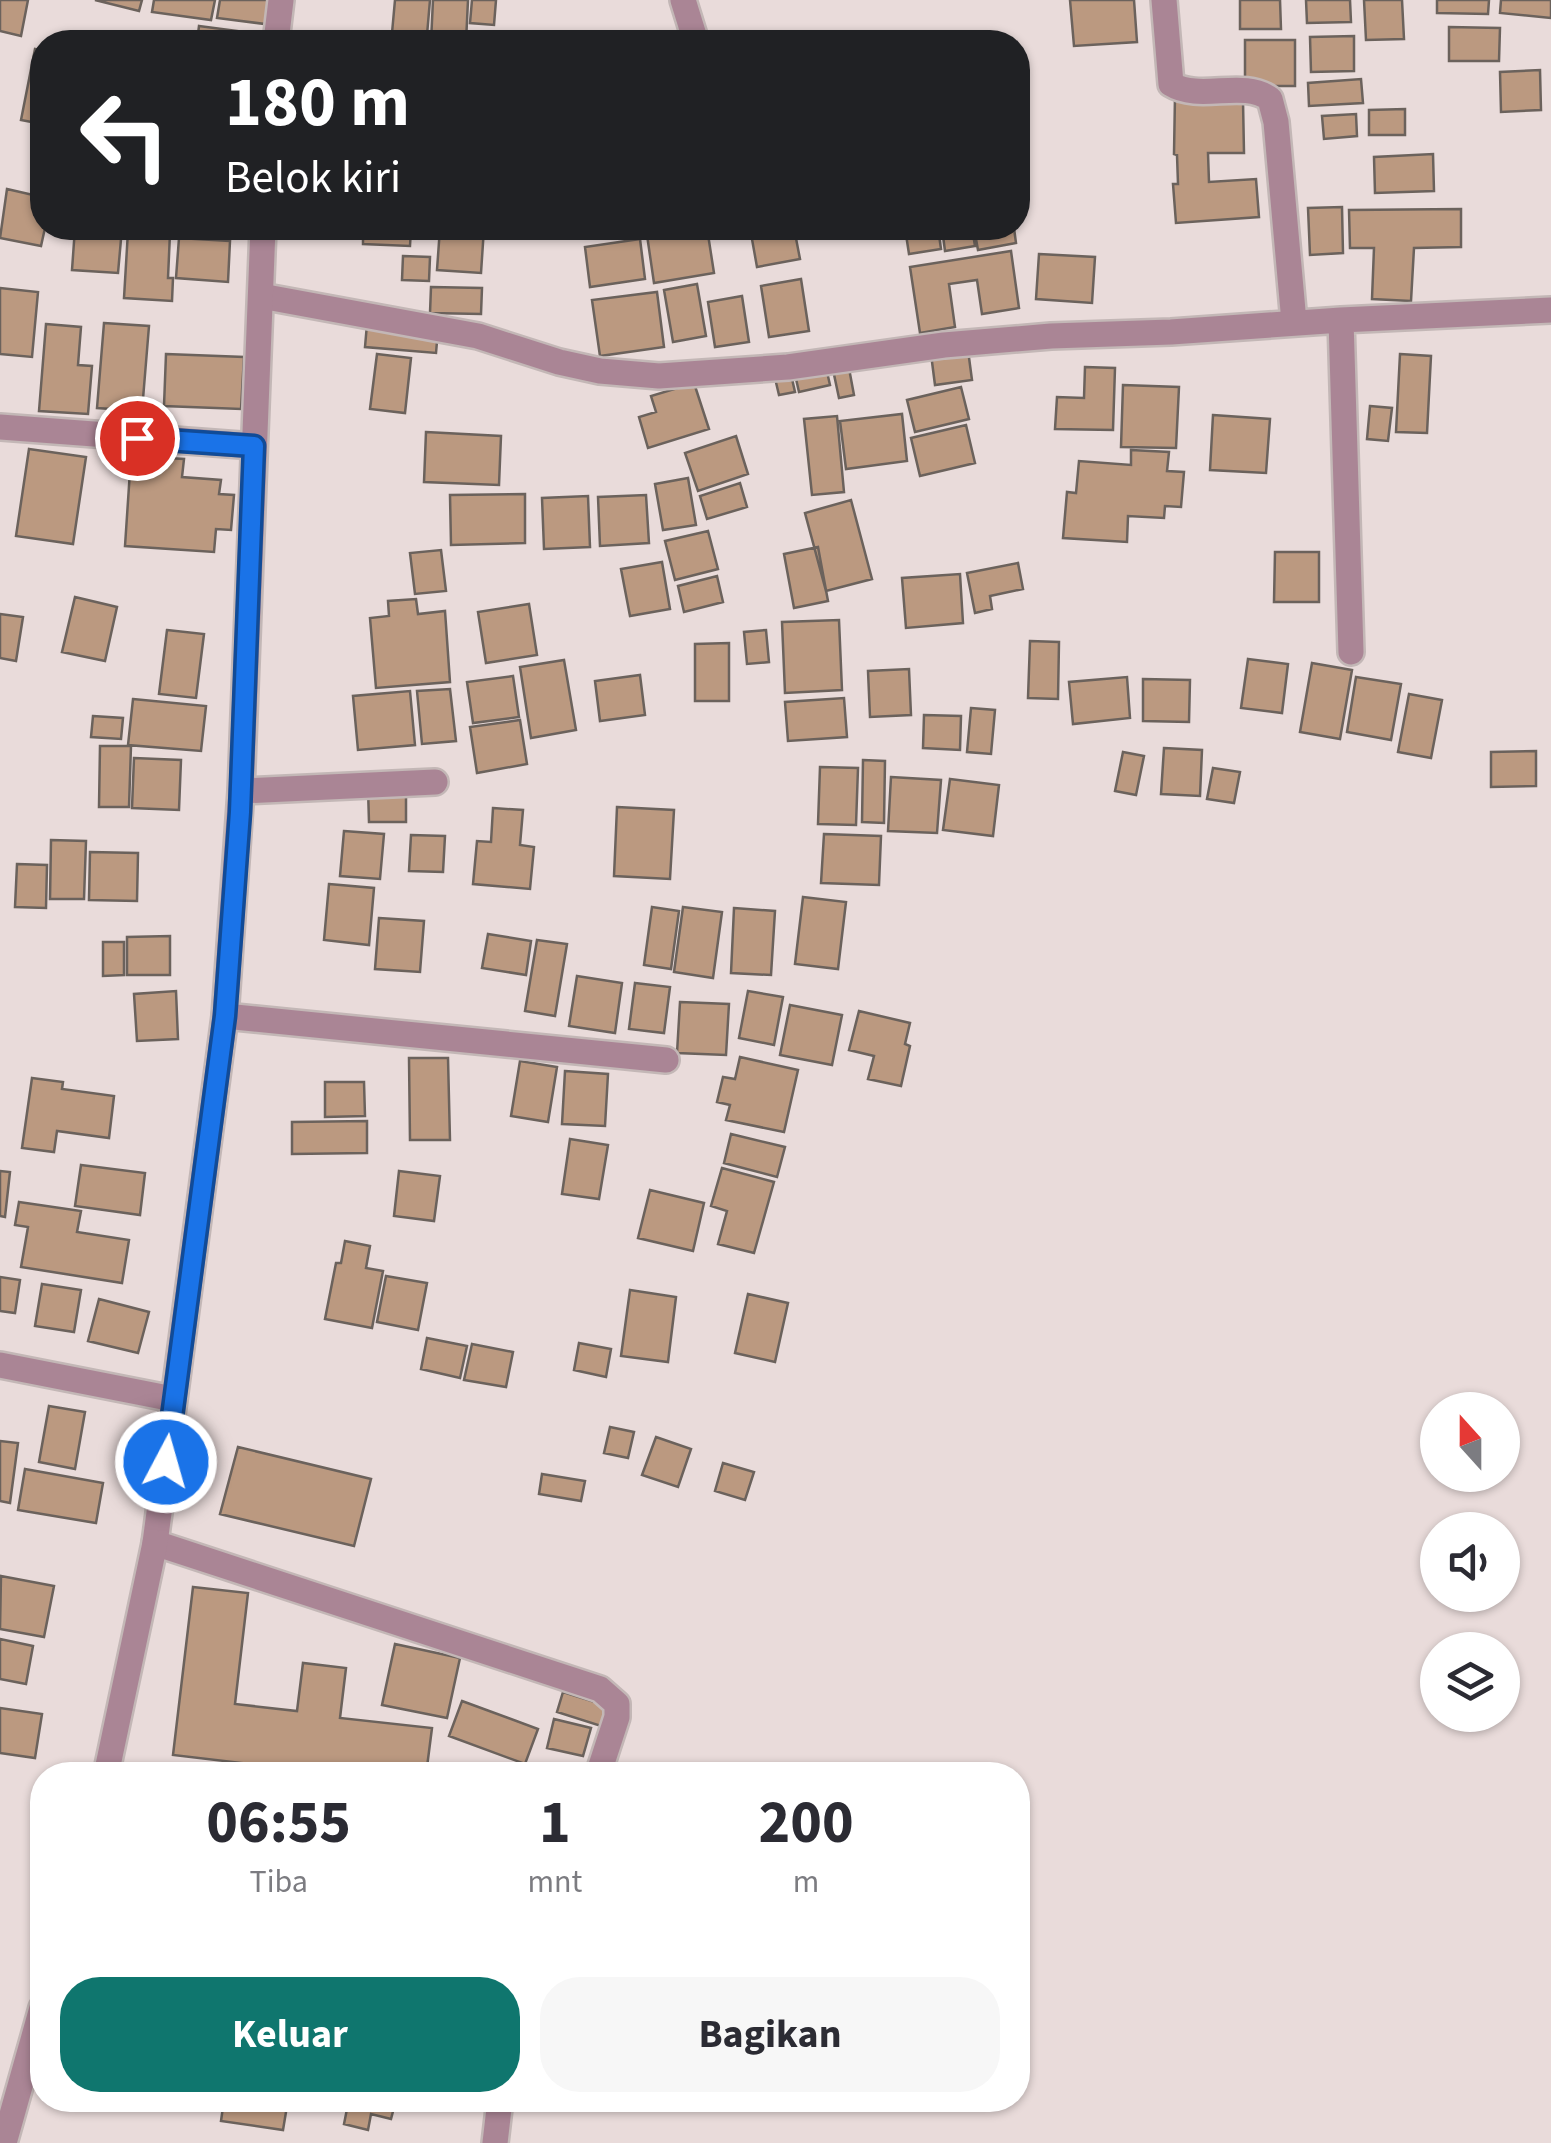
<!DOCTYPE html>
<html lang="id">
<style>
body{margin:0;font-family:"Source Sans 3",sans-serif;background:#f7f7f7;color:#2b2b33;height:100vh;display:flex;flex-direction:column;font-size:38px;white-space:nowrap}
*{box-sizing:border-box;margin:0}
p{font-size:32px;color:#7c7c81}
.icon{flex:none;width:55px;height:55px;fill:none;stroke:currentColor;stroke-width:2;stroke-linecap:round;stroke-linejoin:round}
.map{position:relative;flex:1;overflow:hidden}
.details{position:absolute;left:30px;top:1762px;width:1000px;height:350px;display:flex;flex-direction:column;background:#fff;border-radius:40px;box-shadow:0 2px 8px #0004}
.details>*{flex:none}
.top-card{position:absolute;left:30px;top:30px;width:1000px;height:210px;border-radius:40px;box-shadow:0 2px 8px #0004;background:#202124;color:#fff;overflow:hidden}
.needle{width:65px;rotate:339deg}
.tools{position:absolute;left:1420px;top:1392px;display:grid;gap:20px}
.tools a{display:grid;place-items:center;width:100px;height:100px;border-radius:50%;background:#fff;box-shadow:0 2px 8px #0004;font-size:50px}
.pin{position:absolute;display:grid;place-items:center;width:85px;height:85px;color:#fff;margin:-42px;border:5px solid #fff;border-radius:50%;box-shadow:0 2px 10px #0007}
.me{position:absolute;width:110px;margin:-55px;rotate:6deg;stroke-linejoin:round;filter:drop-shadow(0 0 8px #0008)}
.turn{display:flex;align-items:center;gap:35px;height:210px;padding:0 30px;font-size:45px}
.turn .icon{width:130px;height:130px;stroke-width:2.5}
.turn b{display:block;font-size:70px;line-height:85px}
.eta{display:flex;justify-content:space-evenly;align-items:center;height:170px;text-align:center}
.eta b{font-size:60px;font-weight:700;line-height:70px}
.cta{display:flex;gap:20px;margin-top:auto;padding:20px 30px}
.cta a{flex:1;height:115px;border-radius:40px;background:#0f766e;color:#fff;font-size:40px;font-weight:700;line-height:115px;text-align:center}
.cta a+a{background:#f7f7f7;color:#2b2b33}
.map>svg:first-child{display:block}
</style>
<div class="map">
<svg width="1551" height="2143" viewBox="0 0 1551 2143">
<rect width="100%" height="100%" fill="#e9dbda"/>
<path fill="#bb9980" stroke="#6b625c" stroke-width="2.5" d="M0 0H28L21 36 0 31Z
M95 0H142L139 11Z
M154 0H215L211 20 152 12Z
M220 0H276L273 25 217 18Z
M395 0H430L427 35 392 33Z
M433 0H468L466 42H431Z
M472 0H496L494 25 470 23Z
M1070 0H1134L1137 42 1074 46Z
M1240 0H1280L1281 29H1240Z
M1306 0H1350L1351 22 1307 23Z
M1364 0H1402L1404 39 1366 40Z
M1437 0H1489L1488 14 1437 13Z
M1501 0H1551V18L1500 13Z
M199 26 268 35 267 42H197Z
M1449 27 1500 28 1499 61H1449Z
M1354 36V71L1311 72 1310 37Z
M1245 40H1295V86H1245Z
M35 49 42 51V124L21 120Z
M1540 70 1541 110 1501 112 1500 72Z
M1361 79 1363 103 1309 106 1308 83Z
M1175 96 1243 101 1244 153H1208L1209 182 1256 179 1259 217 1176 223 1173 184H1178L1177 155 1174 154Z
M1405 109V135H1369V110Z
M1356 114 1357 136 1324 139 1322 116Z
M1433 154 1434 191 1375 193 1374 157Z
M7 189 42 197 45 228 41 246 0 238Z
M1342 207 1343 253 1310 255 1308 208Z
M1461 209V247L1414 248 1411 301 1372 299 1374 248H1350L1349 210Z
M75 228H122L118 273 72 270Z
M363 228H411L410 246 363 244Z
M422 228H484L481 273 437 270 440 228Z
M691 228H707L714 273 654 283 647 235Z
M750 228H794L800 259 757 267Z
M905 228H938L941 249 909 254Z
M942 228H972L975 246 945 251Z
M974 228H1014L1016 243 978 250Z
M128 231 170 233 168 278H173L172 301 124 298Z
M179 238 230 241 228 282 176 278Z
M640 239 645 279 590 287 585 247Z
M1011 251 1019 308 982 314 977 280 949 284 955 327 920 333 910 267Z
M1039 254 1095 257 1092 303 1036 299Z
M403 256 430 257 429 281 402 280Z
M801 279 809 331 769 337 761 286Z
M697 284 706 336 673 342 664 290Z
M431 287 482 288 481 314 430 313Z
M0 288 38 292 32 357 0 354Z
M657 292 664 347 600 356 592 300Z
M742 296 749 342 715 347 708 302Z
M104 323 149 326 142 411 97 408Z
M46 324 81 327 78 365 92 366 88 414 39 411Z
M367 324 438 330 436 353 365 347Z
M968 350 972 380 935 385 931 354Z
M166 354 244 357 241 409 164 406Z
M377 354 411 358 405 413 370 409Z
M1400 354 1431 356 1427 433 1396 432Z
M825 363 830 385 799 392 794 370Z
M848 363 854 395 839 398 832 365Z
M1085 367 1115 368 1113 430 1055 429 1057 397 1084 398Z
M790 370 795 392 779 395 774 374Z
M694 383 709 429 648 448 639 417 656 412 651 396Z
M1123 385 1179 387 1176 448 1121 447Z
M961 387 969 419 915 432 907 400Z
M1370 406 1392 408 1388 441 1367 439Z
M902 414 907 461 846 469 840 421Z
M1213 415 1270 419 1266 473 1210 470Z
M837 416 844 492 812 495 804 419Z
M966 425 975 463 920 476 911 438Z
M426 432 501 436 499 485 424 482Z
M736 436 748 474 698 491 685 453Z
M29 449 86 457 73 544 16 536Z
M1131 450 1169 452 1167 471 1184 472 1181 507 1165 506 1164 518 1128 516 1127 542 1063 538 1067 492 1076 493 1079 461 1131 465Z
M131 456 184 459 182 477 221 480 219 494 234 495 231 530 216 529 214 552 125 546Z
M688 478 696 525 663 530 655 484Z
M740 483 747 507 707 519 700 496Z
M525 494V543L451 545 450 495Z
M646 495 649 543 600 546 598 497Z
M588 496 590 547 544 549 542 498Z
M851 500 872 579 826 591 805 513Z
M708 531 718 569 675 580 665 541Z
M818 547 828 601 794 608 784 554Z
M441 550 446 591 415 594 410 553Z
M1275 552H1319V602H1274Z
M662 562 670 609 630 616 621 569Z
M1018 563 1023 589 990 596 992 609 975 613 967 573Z
M960 574 963 623 906 628 902 578Z
M717 576 723 602 684 612 678 586Z
M75 597 117 607 105 661 62 652Z
M416 599 418 614 445 611 450 682 376 688 370 618 389 616 388 601Z
M529 604 537 655 486 663 478 612Z
M0 614 23 617 16 661 0 658Z
M839 620 842 690 785 693 782 622Z
M167 630 204 634 196 698 159 694Z
M766 630 769 662 747 664 744 632Z
M1030 641 1059 642 1058 699 1028 698Z
M729 643V701H695V644Z
M1248 659 1288 664 1282 713 1241 708Z
M564 660 576 730 531 738 520 667Z
M1312 663 1352 670 1340 739 1300 732Z
M909 669 911 715 870 717 868 671Z
M640 675 645 715 600 721 595 681Z
M513 676 519 717 473 723 467 682Z
M1127 677 1130 718 1073 724 1069 682Z
M1356 677 1401 684 1391 740 1347 732Z
M1143 679 1190 680 1189 722 1143 721Z
M450 689 456 741 422 744 417 691Z
M410 691 415 745 358 750 353 696Z
M1409 694 1442 700 1431 758 1398 752Z
M844 698 847 737 788 741 785 702Z
M133 699 206 706 201 751 128 745Z
M971 708 995 710 991 754 967 752Z
M924 715 961 716 960 750 923 748Z
M93 716 123 718 121 739 91 737Z
M520 720 527 764 477 773 470 727Z
M100 746H131L129 807H99Z
M1164 748 1202 750 1200 796 1161 794Z
M1536 751V786L1491 787V752Z
M1123 752 1144 756 1136 795 1115 791Z
M134 758 181 760 179 810 132 808Z
M863 760 885 761 884 823 862 822Z
M820 767 858 768 856 825 818 824Z
M1213 768 1240 772 1234 803 1207 799Z
M891 777 941 780 937 833 888 831Z
M950 779 999 785 993 836 943 830Z
M406 788V822H369L368 789Z
M617 807 674 810 670 879 614 876Z
M493 808 523 810 520 845 534 847 530 889 473 884 477 841 491 842Z
M344 831 384 834 380 879 340 876Z
M824 834 881 836 879 885 821 883Z
M411 835 445 836 443 872 409 871Z
M51 840 86 841 84 899H50Z
M90 852 138 853 137 901 89 900Z
M17 864 47 865 46 908 15 907Z
M329 884 374 888 369 945 324 940Z
M803 897 846 902 838 969 795 964Z
M652 907 679 911 671 969 644 965Z
M683 907 722 912 713 978 674 972Z
M734 908 775 911 771 975 731 973Z
M379 918 424 921 420 972 375 969Z
M488 934 531 941 526 975 482 968Z
M170 936V975H127V937Z
M537 940 567 944 555 1016 525 1011Z
M103 942H124V975L103 976Z
M577 976 622 983 615 1033 569 1026Z
M635 983 670 987 664 1033 629 1029Z
M176 991 178 1039 137 1041 134 994Z
M748 991 783 997 774 1045 739 1038Z
M680 1002 729 1004 726 1055 677 1053Z
M790 1005 842 1015 832 1065 780 1055Z
M859 1011 910 1023 905 1044 910 1046 901 1086 868 1079 874 1056 849 1050Z
M740 1057 798 1070 784 1132 726 1120 730 1105 717 1102 723 1077 735 1079Z
M409 1058H448L450 1140H410Z
M520 1061 557 1067 548 1122 511 1116Z
M565 1071 608 1074 605 1126 562 1124Z
M32 1078 63 1082 62 1089 114 1096 109 1138 57 1131 54 1152 22 1148Z
M325 1082H364L365 1116 325 1117Z
M367 1121V1153L292 1154V1122Z
M731 1134 785 1147 777 1177 724 1163Z
M570 1139 608 1145 599 1199 562 1194Z
M81 1165 145 1173 140 1215 75 1206Z
M722 1168 774 1182 754 1253 718 1244 727 1211 711 1206Z
M0 1171 10 1172 5 1217 0 1216Z
M399 1171 440 1176 434 1221 394 1216Z
M650 1190 704 1203 693 1251 638 1238Z
M19 1202 81 1211 77 1232 129 1240 122 1283 21 1267 28 1227 15 1225Z
M345 1241 370 1246 366 1268 383 1271 372 1328 325 1319 336 1263H341Z
M386 1276 427 1283 418 1330 377 1322Z
M0 1277 20 1280 15 1313 0 1311Z
M42 1284 81 1290 74 1332 35 1326Z
M630 1290 676 1297 668 1362 621 1356Z
M748 1294 788 1303 775 1362 735 1353Z
M99 1299 149 1312 138 1353 88 1341Z
M427 1338 467 1346 460 1378 421 1369Z
M579 1343 611 1349 606 1377 574 1370Z
M472 1344 513 1352 506 1387 464 1380Z
M49 1406 85 1412 75 1469 39 1462Z
M610 1427 634 1432 628 1458 604 1453Z
M656 1437 691 1449 678 1487 642 1475Z
M0 1441 18 1443 10 1503 0 1501Z
M238 1447 371 1479 354 1546 220 1514Z
M723 1463 754 1472 745 1500 715 1491Z
M25 1469 103 1483 96 1523 18 1510Z
M542 1474 585 1481 581 1501 539 1494Z
M1 1576 54 1586 44 1637 0 1629Z
M193 1587 248 1593 235 1704 297 1711 303 1663 346 1668 340 1718 432 1728 426 1775H308V1771L173 1755Z
M0 1639 33 1646 26 1684 0 1679Z
M395 1644 460 1658 447 1718 382 1705Z
M563 1692 608 1706 601 1726 557 1712Z
M462 1701 538 1729 525 1764 449 1736Z
M0 1708 42 1714 35 1758 0 1753Z
M554 1719 591 1728 583 1756 547 1748Z
M224 2100H288L283 2130 221 2121Z
M338 2100H396L391 2119 371 2114 368 2130 344 2124 347 2109 336 2107Z"/>
<g fill="none" stroke-linecap="round" stroke-linejoin="round">
<defs>
<path id="minor" d="M683 0 696 42
M1164 0 1171 84C1200 102 1243 79 1270 99L1276 122 1294 322
M261 296 478 336 559 362 600 371 659 376 788 367 944 345 1051 336 1171 332 1341 320 1351 652
M1341 320 1551 310
M0 427 254 446
M241 791 435 782
M225 1016 666 1060
M0 1365 173 1399
M155 1543 600 1689 617 1704V1717L598 1775
M495 2143 500 2100"/>
<path id="tertiary" d="M276 42 281 0
M106 1775 155 1543 225 1016 241 791 263 228
M4 2143 42 2008"/>
</defs>
<use href="#minor" stroke="#c3b7b6" stroke-width="30"/>
<use href="#tertiary" stroke="#c3b7b6" stroke-width="30"/>
<use href="#minor" stroke="#aa8595" stroke-width="25"/>
<use href="#tertiary" stroke="#aa8595" stroke-width="25"/>
</g>
<g fill="none" stroke-linecap="round" stroke-linejoin="round">
<defs>
<path id="route" d="M137 438 254 446 240 812 225 1016 166 1462"/>
</defs>
<use href="#route" stroke="#114b97" stroke-width="25"/>
<use href="#route" stroke="#1a73e8" stroke-width="18"/>
</g>
</svg>
<div class="tools">
<a><svg class="needle" viewBox="-14 -14 28 28"><path d="M0-13l5 13h-10z" fill="#e53935"/><path d="M0 13l5-13h-10z" fill="#7c7c81"/></svg></a>
<a><svg class="icon" aria-label="sound" viewBox="0 0 24 24"><path d="M4 9h4l5-4v14l-5-4H4zM17 9q2 3 0 6"/></svg></a>
<a><svg class="icon" aria-label="layers" viewBox="0 0 24 24"><path d="M12 4l9 5-9 5-9-5zM3 14l9 5 9-5"/></svg></a>
</div>
<div class="pin" style="left:137px;top:438px;background:#d93025"><svg class="icon" aria-label="arrive" viewBox="0 0 24 24"><path d="M6 21V4h12l-3 4 3 4H6"/></svg></div>
<svg class="me" style="left:166px;top:1462px" viewBox="-20 -20 40 40"><circle r="17" fill="#1a73e8" stroke="#fff" stroke-width="3"/><path d="M0-11L8 9 0 5-8 9z" fill="#fff"/></svg>
<div class="top-card">
<div class="turn"><svg class="icon" aria-label="left" viewBox="0 0 24 24"><path d="M17 20v-9H6M10 6l-5 5 5 5"/></svg><div><b>180 m</b>Belok kiri</div></div>
</div>
<section class="details">
<div class="eta">
<div><b>06:55</b><p>Tiba</p></div>
<div><b>1</b><p>mnt</p></div>
<div><b>200</b><p>m</p></div>
</div>
<div class="cta"><a>Keluar</a><a>Bagikan</a></div>
</section>
</div>
